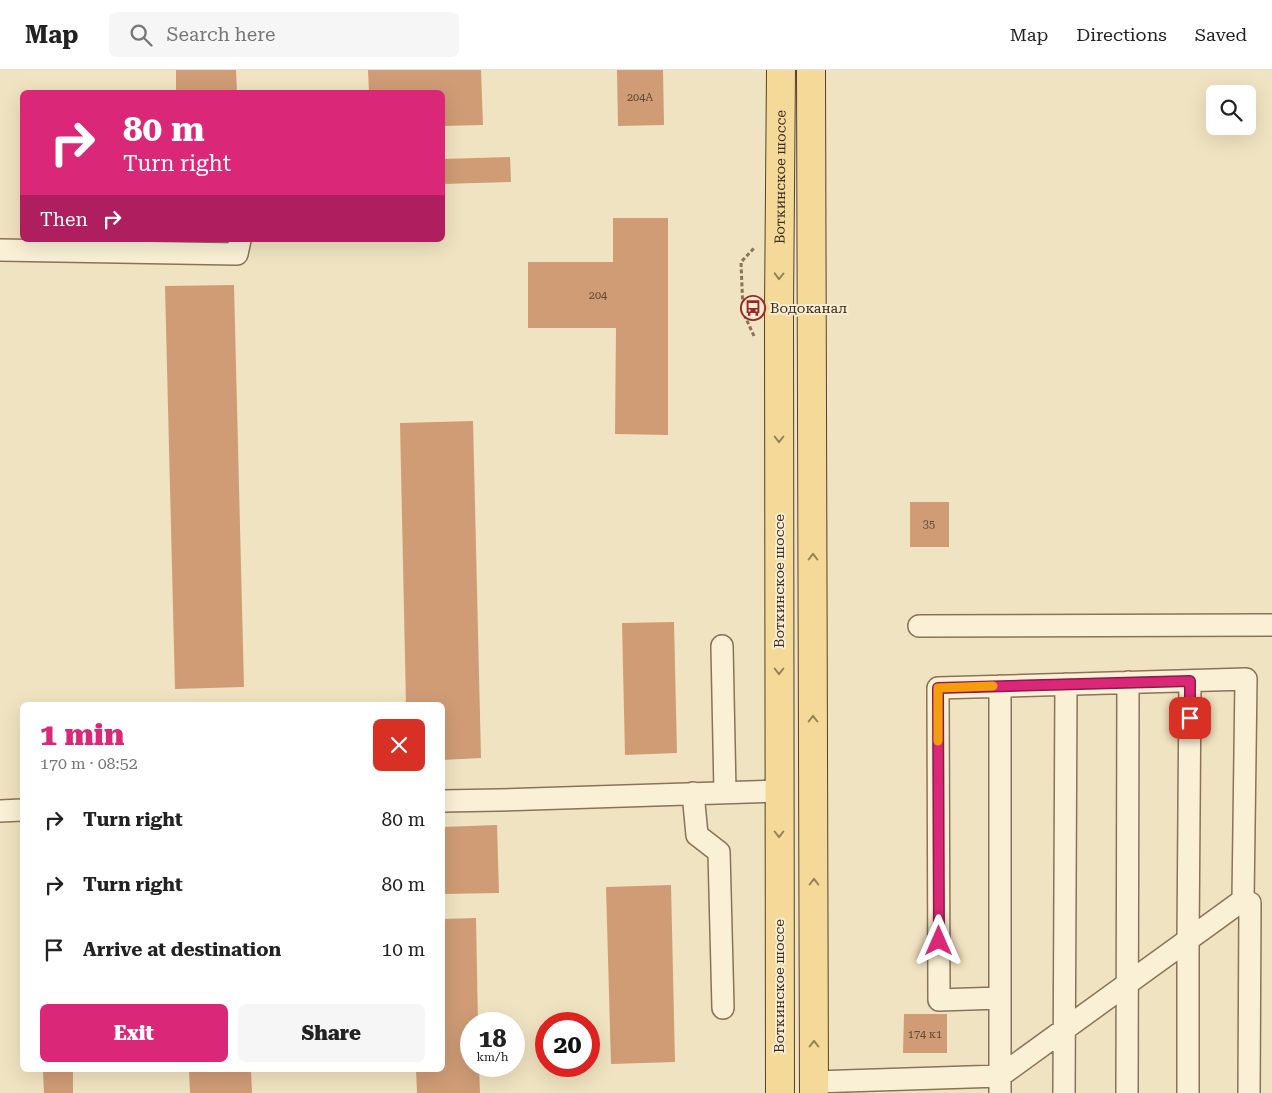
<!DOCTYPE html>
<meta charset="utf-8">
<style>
body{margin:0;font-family:"Roboto Serif",serif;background:#f6f6f6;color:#222;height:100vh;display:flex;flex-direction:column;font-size:19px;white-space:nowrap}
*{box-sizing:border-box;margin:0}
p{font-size:16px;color:#767676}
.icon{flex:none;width:28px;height:28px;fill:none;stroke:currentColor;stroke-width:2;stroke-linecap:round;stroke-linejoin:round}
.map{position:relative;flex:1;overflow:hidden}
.sheet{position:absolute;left:20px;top:632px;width:425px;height:370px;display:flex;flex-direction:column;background:#fff;border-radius:8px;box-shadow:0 5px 20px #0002}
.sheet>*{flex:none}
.banner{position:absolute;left:20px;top:20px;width:425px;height:152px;border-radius:8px;box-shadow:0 5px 20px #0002;background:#db2777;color:#fff;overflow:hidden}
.fabs{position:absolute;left:1206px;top:15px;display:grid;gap:10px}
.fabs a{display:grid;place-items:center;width:50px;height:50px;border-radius:8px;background:#fff;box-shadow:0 5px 20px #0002;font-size:25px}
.speed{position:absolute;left:460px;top:942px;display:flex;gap:10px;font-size:25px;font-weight:700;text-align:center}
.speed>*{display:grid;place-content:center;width:65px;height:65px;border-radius:50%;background:#fff;box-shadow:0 5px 20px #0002;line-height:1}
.speed small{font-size:12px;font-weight:400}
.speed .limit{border:8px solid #d22;background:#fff;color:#111}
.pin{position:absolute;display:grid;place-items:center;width:42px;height:42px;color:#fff;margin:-21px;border-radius:10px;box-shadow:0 2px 8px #0006}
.me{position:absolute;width:55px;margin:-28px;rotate:0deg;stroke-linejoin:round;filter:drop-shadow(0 0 4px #0008)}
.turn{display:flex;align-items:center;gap:18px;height:105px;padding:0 20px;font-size:22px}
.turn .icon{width:65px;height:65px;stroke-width:2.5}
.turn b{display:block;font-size:35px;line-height:42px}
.then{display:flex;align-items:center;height:48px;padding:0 20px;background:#0003;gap:10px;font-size:19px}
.round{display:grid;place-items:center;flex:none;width:52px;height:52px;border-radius:8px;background:#f6f6f6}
.overview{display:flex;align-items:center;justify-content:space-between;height:85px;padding:0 20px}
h1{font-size:30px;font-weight:800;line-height:38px;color:#db2777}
.action{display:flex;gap:10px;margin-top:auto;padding:10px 20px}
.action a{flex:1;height:58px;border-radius:8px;background:#db2777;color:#fff;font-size:20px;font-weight:800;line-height:58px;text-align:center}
.action a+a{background:#f6f6f6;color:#222}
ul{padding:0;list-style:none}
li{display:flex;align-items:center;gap:15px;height:65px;padding:0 20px}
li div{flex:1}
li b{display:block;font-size:19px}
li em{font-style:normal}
header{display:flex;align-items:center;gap:30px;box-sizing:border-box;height:70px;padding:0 25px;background:#fff;border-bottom:1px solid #e0e0e0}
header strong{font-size:24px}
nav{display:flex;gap:28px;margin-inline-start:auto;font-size:18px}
.search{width:350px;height:45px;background:#f6f6f6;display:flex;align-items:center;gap:12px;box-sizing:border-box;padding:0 18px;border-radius:8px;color:#767676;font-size:19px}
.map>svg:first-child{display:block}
</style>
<header>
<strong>Map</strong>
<div class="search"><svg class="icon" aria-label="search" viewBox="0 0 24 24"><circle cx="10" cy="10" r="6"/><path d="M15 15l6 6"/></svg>Search here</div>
<nav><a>Map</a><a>Directions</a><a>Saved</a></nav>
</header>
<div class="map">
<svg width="1272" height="1023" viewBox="0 0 1272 1023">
<rect width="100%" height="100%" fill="#f0e3c1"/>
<path fill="#cf9c76" d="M176 0H236L237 22H176Z
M368 0H481L483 55 442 56V22H369Z
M617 0H663L664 55 618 56Z
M510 87 511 112 442 114V89Z
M613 148H668V365L615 364 616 258H528V192H613Z
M234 215 244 617 175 619 165 216Z
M473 351 481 688 442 690V635H406L400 353Z
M910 432H949V477H910Z
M674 552 677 683 625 685 622 553Z
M497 755 499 823 442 824V757Z
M671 815 675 992 611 994 606 817Z
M476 848 478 954H471V996H479L480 1023H417L416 1000H442V849Z
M904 944H947V983H903Z
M43 1000H73V1023H44Z
M189 1000H251L252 1023H190Z"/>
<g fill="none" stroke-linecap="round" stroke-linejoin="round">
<defs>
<path id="minor" d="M0 180 237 184 240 170
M919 556 1272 555
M722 576 725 722
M1000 616V1006
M693 723 697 765 719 782 723 938
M442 731 499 730 779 721
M0 741 22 740
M1000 928 939 930 938 618 1246 609 1243 830
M1000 1006 1243 830 1250 833 1249 1023
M814 1012 1000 1006V1023
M1064 1023 1066 614
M1127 1023 1128 612
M1188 1023V871L1190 611"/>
<g id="major">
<path d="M811 0 814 1023"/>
<path id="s1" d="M780 1023 779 238 781 0"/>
</g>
</defs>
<use href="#minor" stroke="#8a7358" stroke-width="24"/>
<use href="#major" stroke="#57412d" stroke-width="30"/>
<path stroke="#8a7358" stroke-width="3" stroke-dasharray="4 2.5" stroke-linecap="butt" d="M754 266 743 242 741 192 755 177"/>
<use href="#minor" stroke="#faf0d5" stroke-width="21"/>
<use href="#major" stroke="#f4d998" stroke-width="28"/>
</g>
<defs><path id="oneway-chevron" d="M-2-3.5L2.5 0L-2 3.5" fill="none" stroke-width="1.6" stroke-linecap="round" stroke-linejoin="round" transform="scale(1.25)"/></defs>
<g stroke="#96825a">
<use href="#oneway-chevron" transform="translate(779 206) rotate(91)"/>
<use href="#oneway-chevron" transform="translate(779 369) rotate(90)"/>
<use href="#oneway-chevron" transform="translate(813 487) rotate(-90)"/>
<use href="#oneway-chevron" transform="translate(779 601) rotate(90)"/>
<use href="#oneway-chevron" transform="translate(813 649) rotate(-90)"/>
<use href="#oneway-chevron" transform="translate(779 764) rotate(90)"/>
<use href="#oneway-chevron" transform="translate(814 812) rotate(-90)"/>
<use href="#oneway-chevron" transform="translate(814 974) rotate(-90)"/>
</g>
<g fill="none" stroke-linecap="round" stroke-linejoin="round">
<defs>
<path id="route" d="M939 871 938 618 1190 611V648"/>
</defs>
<use href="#route" stroke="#8e194d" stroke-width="12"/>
<use href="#route" stroke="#db2777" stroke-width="9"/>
<path stroke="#f59e0b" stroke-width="9" d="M938 671V618L993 616"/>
</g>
<defs>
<symbol id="bus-ring" viewBox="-11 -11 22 22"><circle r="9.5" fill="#f7ecd1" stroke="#9b2726" stroke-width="1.5"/><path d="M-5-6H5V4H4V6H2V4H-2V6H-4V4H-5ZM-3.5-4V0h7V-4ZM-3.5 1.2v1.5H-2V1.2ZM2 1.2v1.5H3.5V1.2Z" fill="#9b2726"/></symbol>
</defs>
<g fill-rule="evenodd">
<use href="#bus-ring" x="739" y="224" width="28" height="28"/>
</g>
<g text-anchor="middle" stroke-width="4" stroke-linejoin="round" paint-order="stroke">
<g font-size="11" fill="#5e4733">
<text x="640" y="31">204А</text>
<text x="598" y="229">204</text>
<text x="929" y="458">35</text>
<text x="925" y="968">174 к1</text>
</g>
<g font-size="14" fill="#392b1d" stroke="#f7ecd1">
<text dy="5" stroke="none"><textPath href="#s1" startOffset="916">Воткинское шоссе</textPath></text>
<text transform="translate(779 511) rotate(-90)" y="5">Воткинское шоссе</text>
<text transform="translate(779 916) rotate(-90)" y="5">Воткинское шоссе</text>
</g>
<g font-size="14" fill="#392b1d" stroke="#f7ecd1" text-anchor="start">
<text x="770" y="243">Водоканал</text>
</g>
</g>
</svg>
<div class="fabs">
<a><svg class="icon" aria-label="search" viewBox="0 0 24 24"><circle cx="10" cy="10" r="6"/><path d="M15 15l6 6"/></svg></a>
</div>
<div class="speed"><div>18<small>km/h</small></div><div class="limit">20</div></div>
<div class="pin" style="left:1190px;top:648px;background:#d93025"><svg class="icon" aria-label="arrive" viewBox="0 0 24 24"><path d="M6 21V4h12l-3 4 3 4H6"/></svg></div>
<svg class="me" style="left:939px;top:871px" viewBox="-20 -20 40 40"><path d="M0-17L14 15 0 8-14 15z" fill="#db2777" stroke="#fff" stroke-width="4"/></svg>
<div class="banner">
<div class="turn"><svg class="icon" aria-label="right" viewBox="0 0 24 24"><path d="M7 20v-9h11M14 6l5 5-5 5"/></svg><div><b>80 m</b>Turn right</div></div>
<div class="then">Then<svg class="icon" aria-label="right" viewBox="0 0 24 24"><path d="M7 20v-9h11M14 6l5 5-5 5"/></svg></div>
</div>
<section class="sheet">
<div class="overview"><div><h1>1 min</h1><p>170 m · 08:52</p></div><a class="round" style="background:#d93025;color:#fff"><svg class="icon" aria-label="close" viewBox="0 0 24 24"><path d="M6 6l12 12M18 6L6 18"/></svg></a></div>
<ul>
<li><svg class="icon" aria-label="right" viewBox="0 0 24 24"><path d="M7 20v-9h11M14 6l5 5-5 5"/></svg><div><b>Turn right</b></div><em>80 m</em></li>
<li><svg class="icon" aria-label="right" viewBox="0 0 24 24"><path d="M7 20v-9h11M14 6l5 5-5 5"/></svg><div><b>Turn right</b></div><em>80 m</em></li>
<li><svg class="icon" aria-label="arrive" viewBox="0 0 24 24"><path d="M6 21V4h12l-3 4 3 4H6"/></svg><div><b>Arrive at destination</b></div><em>10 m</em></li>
</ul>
<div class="action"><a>Exit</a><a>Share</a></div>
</section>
</div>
